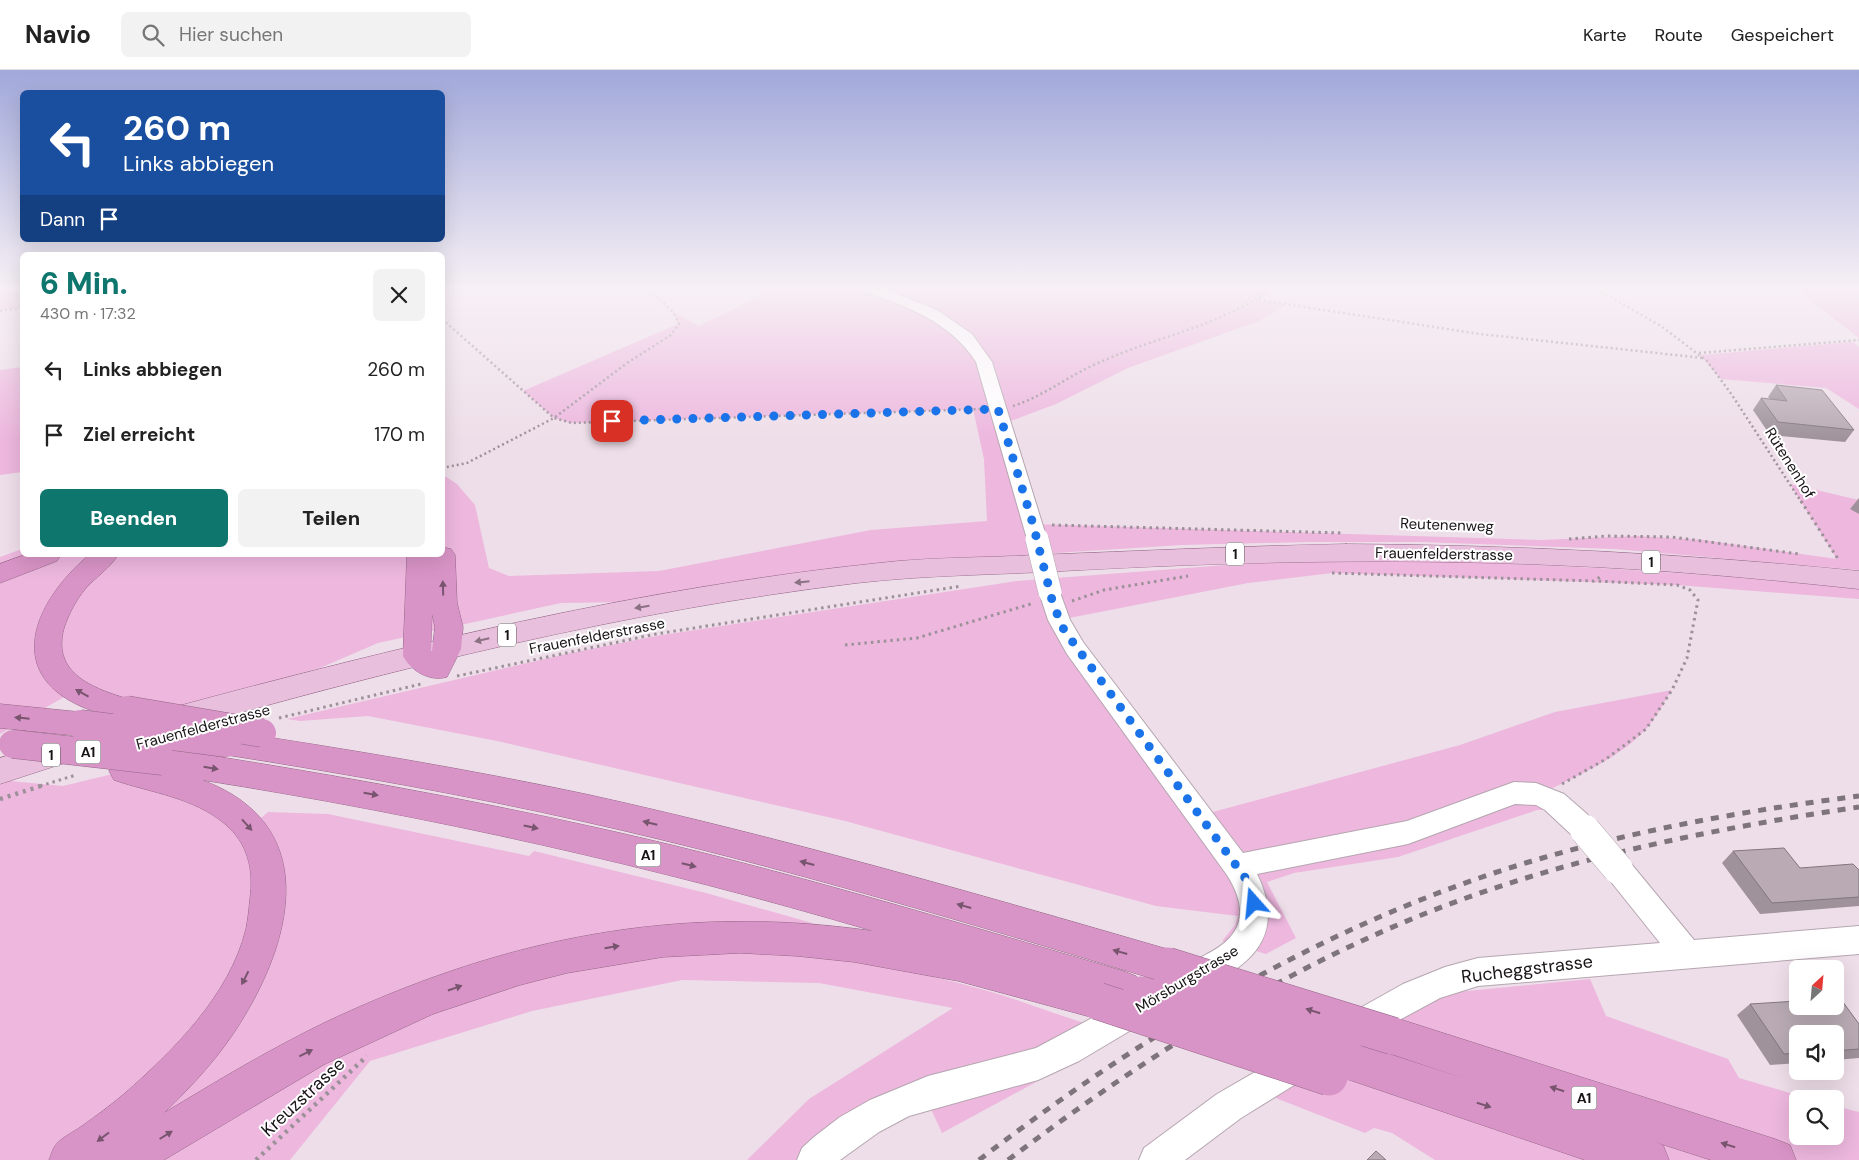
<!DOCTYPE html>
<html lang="de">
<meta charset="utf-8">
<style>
body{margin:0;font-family:"DM Sans",sans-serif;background:#f2f2f2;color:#222;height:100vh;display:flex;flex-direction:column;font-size:19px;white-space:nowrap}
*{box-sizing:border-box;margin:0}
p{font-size:16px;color:#767676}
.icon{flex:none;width:28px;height:28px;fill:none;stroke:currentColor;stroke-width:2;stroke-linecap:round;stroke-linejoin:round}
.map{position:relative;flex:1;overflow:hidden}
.sheet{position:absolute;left:20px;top:182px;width:425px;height:305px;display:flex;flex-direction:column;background:#fff;border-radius:8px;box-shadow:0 5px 20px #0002}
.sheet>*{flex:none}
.guide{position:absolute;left:20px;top:20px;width:425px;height:152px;border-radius:8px;box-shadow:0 5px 20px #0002;background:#1a4fa0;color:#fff;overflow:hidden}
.needle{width:32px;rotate:26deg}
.tools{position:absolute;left:1789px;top:890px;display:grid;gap:10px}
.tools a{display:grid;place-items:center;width:55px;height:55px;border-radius:8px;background:#fff;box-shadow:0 5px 20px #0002;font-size:25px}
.pin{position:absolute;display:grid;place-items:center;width:42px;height:42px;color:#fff;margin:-21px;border-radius:10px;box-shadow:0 2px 8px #0006}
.me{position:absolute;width:55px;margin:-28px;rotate:342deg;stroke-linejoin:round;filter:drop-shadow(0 0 4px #0008)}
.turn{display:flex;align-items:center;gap:18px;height:105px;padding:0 20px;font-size:22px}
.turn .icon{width:65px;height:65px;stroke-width:2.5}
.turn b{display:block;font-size:35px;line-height:42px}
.then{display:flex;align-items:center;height:48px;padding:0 20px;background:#0003;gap:10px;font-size:19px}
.round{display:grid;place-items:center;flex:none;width:52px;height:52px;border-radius:8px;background:#f2f2f2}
.summary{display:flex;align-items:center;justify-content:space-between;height:85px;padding:0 20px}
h1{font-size:30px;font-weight:800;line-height:38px;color:#0f766e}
.primary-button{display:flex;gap:10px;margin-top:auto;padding:10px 20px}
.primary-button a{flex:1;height:58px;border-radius:8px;background:#0f766e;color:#fff;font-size:20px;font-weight:800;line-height:58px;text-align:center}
.primary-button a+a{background:#f2f2f2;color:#222}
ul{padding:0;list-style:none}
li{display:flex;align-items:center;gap:15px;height:65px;padding:0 20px}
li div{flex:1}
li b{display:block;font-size:19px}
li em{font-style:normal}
header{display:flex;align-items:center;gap:30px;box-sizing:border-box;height:70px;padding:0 25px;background:#fff;border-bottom:1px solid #e0e0e0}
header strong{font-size:24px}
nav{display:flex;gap:28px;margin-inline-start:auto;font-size:18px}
.search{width:350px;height:45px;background:#f2f2f2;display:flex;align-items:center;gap:12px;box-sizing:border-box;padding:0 18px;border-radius:8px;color:#767676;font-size:19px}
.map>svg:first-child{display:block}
</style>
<header>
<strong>Navio</strong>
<div class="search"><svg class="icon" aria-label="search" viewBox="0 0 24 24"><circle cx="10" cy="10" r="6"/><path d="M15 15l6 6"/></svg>Hier suchen</div>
<nav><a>Karte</a><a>Route</a><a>Gespeichert</a></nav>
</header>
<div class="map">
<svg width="1859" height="1090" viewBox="0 0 1859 1090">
<rect width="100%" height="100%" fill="#eedee9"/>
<path fill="#edb7de" d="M0 217 22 223V238L0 241Z
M777 217H1275L1259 230 1287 235 1259 251 1128 298 1056 334 1003 354 1033 454 1540 470 1637 466 1703 470 1837 489 1790 414 1859 430V500L1614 479 1421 472H1309L1182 475 898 493 628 532 561 533 378 573 320 598 147 645 93 629 64 627 0 664V487L22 479V485H442L443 405 457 414 475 435 489 498 509 506 659 501 871 460 987 451 984 389 973 339 572 353 554 348 523 321 678 254 673 242 699 256Z
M1801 217H1859V268L1812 232Z
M1853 272 1859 277V339L1826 318 1721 309 1700 285Z
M22 297V402L0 405V300Z
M1405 490C1556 495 1708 502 1859 519V529L1677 515 1332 503 1248 513 1059 550 1198 746 1460 675 1555 642 1672 620C1664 632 1656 648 1646 659 1620 688 1575 707 1540 724L1568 740H1537L1398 787 1294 803 1267 812 1296 868 1266 884 1222 871 1235 855 1238 846 1156 836 845 751 497 671 368 646 300 651 287 649 566 584 656 566 1017 511 1252 493Z
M125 701 251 757 268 742 328 744 529 786 534 781 706 823 826 857 713 867 517 913C559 904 601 892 643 887 759 874 877 889 988 921 1020 930 1052 943 1084 953L1010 992 798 1090H747L809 1029 953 938 819 913 682 910 532 941 370 991 290 1090H0V710L63 716Z
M1590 909 1606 946 1728 989 1739 1008 1811 1029H1798V1066H1835V1036L1859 1042V1090H1435L1392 1063 1374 1058 1365 1063 1255 1020 1406 927Z
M1038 1011 942 1063 930 1037Z"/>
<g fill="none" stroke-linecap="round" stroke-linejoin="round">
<defs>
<path id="minor" d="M857 217H880L937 240 972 264 992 292 1047 469 1044 474 1037 476 1030 474 1027 469 976 292C950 251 904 235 860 220Z
M1050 515 1058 517 1070 550 1083 572 1243 783 1407 751 1514 712 1536 713 1564 724 1587 744 1599 760 1595 768 1585 772 1575 768 1545 740 1536 735 1515 734 1408 774 1257 804C1288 867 1249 899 1193 921L1182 917 1178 907C1184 892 1193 892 1207 884 1244 865 1249 840 1227 805L1067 584 1048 550 1039 522 1042 517Z
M1618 787 1628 790 1694 870 1859 856V884L1478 916 1440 928 1355 974 1344 969 1339 958 1344 947 1403 914 1445 897 1478 888 1660 873 1608 808 1604 799 1608 790Z
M1137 924 1148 928 1153 939 1148 950 1079 991 1038 1010 909 1046 879 1062 840 1090H797L802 1078 814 1067 840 1047 870 1030 928 1006 1036 978Z
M1300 976 1312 980 1316 992 1312 1004 1241 1048 1185 1090H1139L1144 1078 1217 1024Z"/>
<path id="major" d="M1346 474C1517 475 1688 484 1859 501V519C1757 508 1654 499 1551 495 1388 488 1225 492 1063 501 994 505 926 505 857 513 624 541 397 598 171 662L160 658 156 650 160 642 171 638C404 575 639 518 879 493 931 487 983 488 1035 485 1138 481 1242 476 1346 474Z
M69 667 80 670 85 679 80 688 0 714V688Z"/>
<path id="highway" d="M442 477 451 479 455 485 457 533 463 557 461 579 447 607C430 612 411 601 403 586L407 485H442ZM432 544 435 557 432 581H431Z
M24 485H61L57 491 0 513V494Z
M89 485H118C110 498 96 507 86 518 76 530 69 543 64 558 50 608 102 621 138 632L142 640 138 648C122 653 105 646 90 640 1 607 33 532 89 485Z
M0 634 80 642 91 646 95 654 91 662 80 666 0 658Z
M227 661C347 679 467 699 585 724 781 767 974 823 1167 879L1180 884 1186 896 1180 908 1167 913C975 855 782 796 586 752 467 725 347 704 227 685L216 682 211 673 216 664Z
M163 678C312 701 460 727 607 760 781 799 952 851 1123 901L1136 906 1142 919 1136 932 1123 937 1115 935 1111 944 1098 949 958 911 854 892 797 886 740 883 663 887 567 903 520 915 433 944 325 994 164 1090H49C51 1086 52 1080 55 1076 60 1068 74 1062 82 1056 96 1046 111 1035 124 1024 173 981 230 925 246 859 248 849 249 839 250 829 254 800 248 773 225 754 193 727 152 723 114 710L109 701 114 692 125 688 149 694 147 691 152 682ZM202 710C430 746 653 796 873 861 677 833 504 868 326 952 270 979 217 1011 164 1043 193 1015 221 985 242 950 295 864 319 753 202 710Z
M1393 947 1775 1069 1790 1075 1796 1090H1711L1655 1072 1663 1075 1669 1090H1585L1338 1006 1332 992 1338 978 1352 972 1466 1009 1379 980 1373 966 1379 952Z"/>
</defs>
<use href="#minor" stroke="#b5a6b0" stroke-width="2"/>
<use href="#major" stroke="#956788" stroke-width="1"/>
<use href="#highway" stroke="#956788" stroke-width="1"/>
<path stroke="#9d9199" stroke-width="2.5" stroke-dasharray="2 3" stroke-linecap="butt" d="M1593 217 1661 256 1707 291 1732 325 1802 433
M1259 230 1480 264 1703 288
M0 241 22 238
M442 249 554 348 572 353 980 339
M1699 283 1859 270
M1013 336C1044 326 1068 306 1098 293 1160 265 1216 258 1275 217
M442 398 467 393 554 348 627 293 671 265 679 254 673 242 646 217"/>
<path stroke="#9d9199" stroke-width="3" stroke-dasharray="2.5 4" stroke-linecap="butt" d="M1801 431 1838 489
M1052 455 1343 463
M1569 469 1606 466 1672 467 1799 484
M1332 503 1594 511 1600 507
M1072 531 1104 520 1188 506
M845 575 917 568 1034 533
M457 606 656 564 962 516
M279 648 421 614
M1562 714 1606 689 1646 659 1672 620 1687 588 1698 530 1690 520 1677 515 1595 511
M40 716 76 705"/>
<path stroke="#9d9199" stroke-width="4.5" stroke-dasharray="3 5" stroke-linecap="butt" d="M0 729 44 715
M256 1090 367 986"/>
<use href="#minor" fill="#fff" fill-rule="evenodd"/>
<use href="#major" fill="#e8bfdd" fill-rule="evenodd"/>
<use href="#highway" fill="#d894c6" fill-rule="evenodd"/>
<path stroke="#7e747b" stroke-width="5" stroke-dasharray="8 8" stroke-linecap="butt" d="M979 1090C1136 970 1305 866 1494 803 1612 764 1735 742 1859 726
M1008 1090C1149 984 1299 888 1466 828 1594 782 1726 757 1859 737"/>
<defs>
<path id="minor-bridge-far1" d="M1037 469 1050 522"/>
<path id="minor-bridge" d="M1585 760 1618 799"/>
<path id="highway-bridge-far1" d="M127 640 262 663
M80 654 227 673
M13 674 163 691"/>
<path id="highway-bridge" d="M1167 896 1393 966
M1141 925 1352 992
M1098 931 1329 1007"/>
</defs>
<use href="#minor-bridge-far1" stroke="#b5a6b0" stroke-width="24" stroke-linecap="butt"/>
<use href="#minor-bridge" stroke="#b5a6b0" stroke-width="31" stroke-linecap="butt"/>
<use href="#highway-bridge-far1" stroke="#956788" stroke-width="29" stroke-linecap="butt"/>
<use href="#highway-bridge" stroke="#956788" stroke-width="38" stroke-linecap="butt"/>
<use href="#minor-bridge-far1" stroke="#fff" stroke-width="23"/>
<use href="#minor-bridge" stroke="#fff" stroke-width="30"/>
<use href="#highway-bridge-far1" stroke="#d894c6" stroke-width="28"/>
<use href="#highway-bridge" stroke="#d894c6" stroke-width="37"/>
</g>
<path fill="#9f929b" d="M1776 315 1854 360 1845 372 1770 365 1753 340 1761 328 1770 329 1768 327Z
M1859 428V444L1850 439Z
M1733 781 1800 798 1859 800V836L1760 844 1722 793Z
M1750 934 1859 954V988L1835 990V964H1798V993L1770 995 1737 945Z"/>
<path fill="#b9aab4" stroke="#82777e" d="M1776 315 1822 320 1854 360 1778 352 1761 328 1787 331Z
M1784 778 1800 798 1853 794 1859 800V827L1772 833 1733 781Z
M1835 928H1840L1859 954V979L1835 981V964H1798V983L1784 984 1750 934 1798 931V936H1835Z
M1376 1081 1386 1090H1367Z"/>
<defs><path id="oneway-solid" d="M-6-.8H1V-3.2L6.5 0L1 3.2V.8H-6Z" transform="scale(1.25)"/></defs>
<g fill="#8a7283">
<use href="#oneway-solid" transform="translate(802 512) rotate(174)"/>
<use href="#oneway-solid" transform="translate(642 537) rotate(171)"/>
<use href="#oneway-solid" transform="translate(482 570) rotate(167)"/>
</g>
<g fill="#78546e">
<use href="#oneway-solid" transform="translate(443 518) rotate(-92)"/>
<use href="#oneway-solid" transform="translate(82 623) rotate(-151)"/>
<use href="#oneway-solid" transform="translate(22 648) rotate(-174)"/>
<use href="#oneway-solid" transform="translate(211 698) rotate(9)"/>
<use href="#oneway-solid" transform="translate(371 724) rotate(10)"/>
<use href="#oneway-solid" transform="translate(650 753) rotate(-166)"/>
<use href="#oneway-solid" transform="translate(247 755) rotate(48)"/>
<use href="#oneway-solid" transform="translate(531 757) rotate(12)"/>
<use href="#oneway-solid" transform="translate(807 793) rotate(-165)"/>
<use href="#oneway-solid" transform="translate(689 795) rotate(14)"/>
<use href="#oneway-solid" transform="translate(964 836) rotate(-164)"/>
<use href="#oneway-solid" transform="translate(612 877) rotate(-9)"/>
<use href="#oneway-solid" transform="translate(1120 882) rotate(-164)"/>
<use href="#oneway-solid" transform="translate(245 908) rotate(117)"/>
<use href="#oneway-solid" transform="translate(455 918) rotate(-19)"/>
<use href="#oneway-solid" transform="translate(1313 941) rotate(-163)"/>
<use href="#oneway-solid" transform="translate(306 983) rotate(-27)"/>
<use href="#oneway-solid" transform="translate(1557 1019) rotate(-162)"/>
<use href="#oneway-solid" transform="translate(1484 1035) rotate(18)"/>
<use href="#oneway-solid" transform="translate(166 1065) rotate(-32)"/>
<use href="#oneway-solid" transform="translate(103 1067) rotate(143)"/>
<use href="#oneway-solid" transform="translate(1728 1075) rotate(-162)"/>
</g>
<linearGradient id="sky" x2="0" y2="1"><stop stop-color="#a1a8da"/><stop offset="0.59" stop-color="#f7f0f5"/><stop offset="1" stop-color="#f7f0f5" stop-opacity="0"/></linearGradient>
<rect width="1859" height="370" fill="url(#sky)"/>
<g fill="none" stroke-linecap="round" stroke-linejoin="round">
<path stroke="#1a73e8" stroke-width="9" stroke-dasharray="0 16.2" d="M612 351 998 339 1033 454 1053 534 1064 560 1246 809 1254 833"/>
</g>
<g text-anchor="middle" stroke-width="4" stroke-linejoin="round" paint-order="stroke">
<g fill="#fff" stroke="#5d5a5c" stroke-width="1">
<rect x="1226" y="472.5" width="18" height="23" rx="4"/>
<rect x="1642" y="480.5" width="18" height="23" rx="4"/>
<rect x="498" y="553.5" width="18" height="23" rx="4"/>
<rect x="75.5" y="670.5" width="25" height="23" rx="4"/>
<rect x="42" y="673.5" width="18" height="23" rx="4"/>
<rect x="635.5" y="773.5" width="25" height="23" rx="4"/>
<rect x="1571.5" y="1016.5" width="25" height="23" rx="4"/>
</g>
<g font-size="14" font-weight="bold" fill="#181316">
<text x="1235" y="489">1</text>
<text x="1651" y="497">1</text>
<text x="507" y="570">1</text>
<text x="88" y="687">A1</text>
<text x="51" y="690">1</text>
<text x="648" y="790">A1</text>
<text x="1584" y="1033">A1</text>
</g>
<g font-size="15" fill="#181316" stroke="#fff">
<text transform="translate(1790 393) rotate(58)" y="5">Rütenenhof</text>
<text transform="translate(1447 455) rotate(2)" y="5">Reutenenweg</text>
<text transform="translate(1444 484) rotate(1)" y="5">Frauenfelderstrasse</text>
<text transform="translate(597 566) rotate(-11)" y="5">Frauenfelderstrasse</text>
<text transform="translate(203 657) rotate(-15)" y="5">Frauenfelderstrasse</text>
<text transform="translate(1187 909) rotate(-31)" y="5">Mörsburgstrasse</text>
</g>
<g font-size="18" fill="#181316" stroke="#fff">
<text transform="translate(1527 899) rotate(-7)" y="6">Rucheggstrasse</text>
<text transform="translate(303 1027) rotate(-43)" y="6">Kreuzstrasse</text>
</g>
</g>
</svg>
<div class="tools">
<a><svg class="needle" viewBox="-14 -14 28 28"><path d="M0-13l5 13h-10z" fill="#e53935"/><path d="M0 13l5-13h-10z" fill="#767676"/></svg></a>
<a><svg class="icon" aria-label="sound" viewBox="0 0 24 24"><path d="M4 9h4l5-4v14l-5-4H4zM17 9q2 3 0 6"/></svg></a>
<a><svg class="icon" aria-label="search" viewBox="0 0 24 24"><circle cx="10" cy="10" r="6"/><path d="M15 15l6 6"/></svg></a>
</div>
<div class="pin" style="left:612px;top:351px;background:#d93025"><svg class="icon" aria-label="arrive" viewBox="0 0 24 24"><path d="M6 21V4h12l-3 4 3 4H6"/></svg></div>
<svg class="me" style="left:1254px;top:833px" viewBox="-20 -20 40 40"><path d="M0-17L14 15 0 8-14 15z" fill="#1a73e8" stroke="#fff" stroke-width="4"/></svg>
<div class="guide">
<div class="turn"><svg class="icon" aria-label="left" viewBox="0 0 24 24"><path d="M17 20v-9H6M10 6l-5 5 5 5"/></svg><div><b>260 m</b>Links abbiegen</div></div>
<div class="then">Dann<svg class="icon" aria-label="arrive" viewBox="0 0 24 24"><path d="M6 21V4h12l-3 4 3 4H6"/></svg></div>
</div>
<section class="sheet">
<div class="summary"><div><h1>6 Min.</h1><p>430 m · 17:32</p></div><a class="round"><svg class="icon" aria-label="close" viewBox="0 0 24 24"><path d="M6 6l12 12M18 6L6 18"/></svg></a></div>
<ul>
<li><svg class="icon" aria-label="left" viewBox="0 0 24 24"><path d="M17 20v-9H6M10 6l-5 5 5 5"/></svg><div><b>Links abbiegen</b></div><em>260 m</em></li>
<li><svg class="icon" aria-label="arrive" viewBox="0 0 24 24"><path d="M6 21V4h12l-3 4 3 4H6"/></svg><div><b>Ziel erreicht</b></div><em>170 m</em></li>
</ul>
<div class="primary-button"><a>Beenden</a><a>Teilen</a></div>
</section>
</div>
